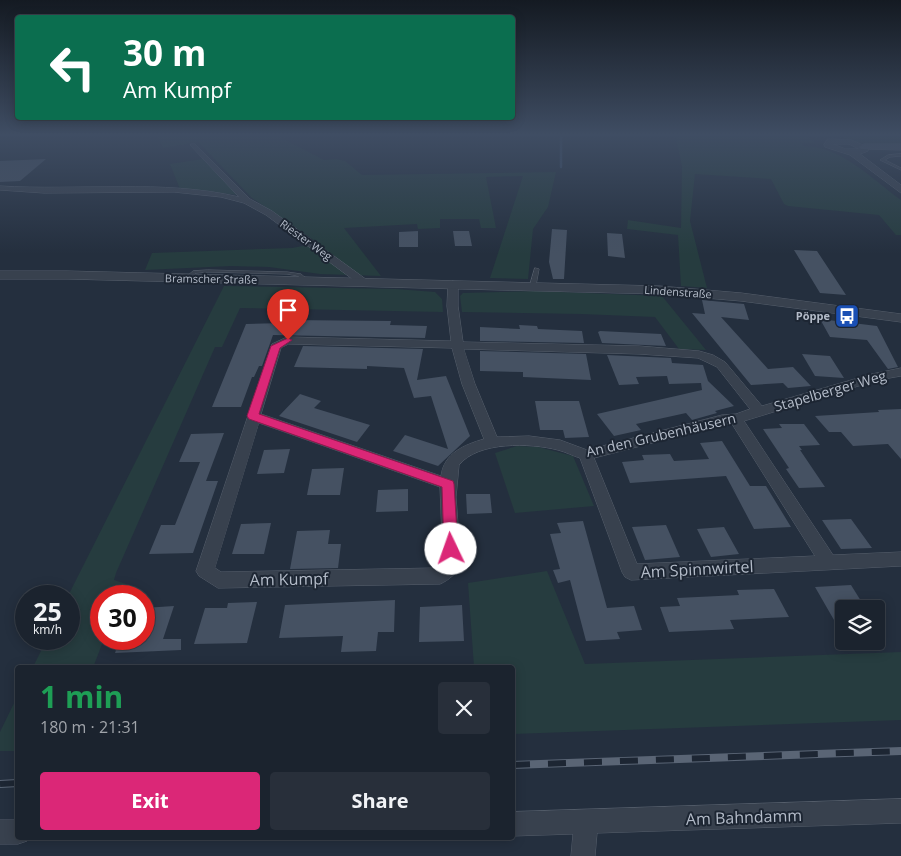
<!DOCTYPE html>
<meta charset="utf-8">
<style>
body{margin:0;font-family:"Open Sans",sans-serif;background:#282f3a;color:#f1f3f6;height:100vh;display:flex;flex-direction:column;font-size:19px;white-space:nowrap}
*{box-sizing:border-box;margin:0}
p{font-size:16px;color:#a0a4aa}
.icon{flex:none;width:28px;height:28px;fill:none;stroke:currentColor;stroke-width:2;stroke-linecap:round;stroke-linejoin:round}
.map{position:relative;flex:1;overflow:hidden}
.drawer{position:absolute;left:15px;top:665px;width:500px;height:175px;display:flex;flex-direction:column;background:#1b232e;border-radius:5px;box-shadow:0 2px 12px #0003,0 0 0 1px #39404a}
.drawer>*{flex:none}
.banner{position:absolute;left:15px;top:15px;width:500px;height:105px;border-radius:5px;box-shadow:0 2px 12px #0003,0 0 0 1px #39404a;background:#0b6e4f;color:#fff;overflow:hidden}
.tools{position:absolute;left:835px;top:600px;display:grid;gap:10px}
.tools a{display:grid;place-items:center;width:50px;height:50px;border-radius:5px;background:#1b232e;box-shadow:0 2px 12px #0003,0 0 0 1px #39404a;font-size:25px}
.speed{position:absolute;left:15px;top:585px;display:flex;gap:10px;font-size:25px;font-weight:700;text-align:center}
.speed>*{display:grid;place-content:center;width:65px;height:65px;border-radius:50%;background:#1b232e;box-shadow:0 2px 12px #0003,0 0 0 1px #39404a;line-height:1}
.speed small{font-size:12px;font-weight:400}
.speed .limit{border:8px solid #d22;background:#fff;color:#111}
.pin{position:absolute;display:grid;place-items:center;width:42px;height:42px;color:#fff;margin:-51px -21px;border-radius:50% 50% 50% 0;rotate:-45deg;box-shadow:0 0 5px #0007}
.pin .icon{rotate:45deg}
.me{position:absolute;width:55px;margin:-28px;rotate:357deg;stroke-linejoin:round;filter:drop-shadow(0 0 4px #0008)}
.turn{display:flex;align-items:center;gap:18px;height:105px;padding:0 25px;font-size:22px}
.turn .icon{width:65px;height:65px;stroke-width:2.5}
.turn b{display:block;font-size:35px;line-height:42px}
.round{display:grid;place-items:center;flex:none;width:52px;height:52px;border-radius:5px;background:#282f3a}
.overview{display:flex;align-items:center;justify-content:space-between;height:85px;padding:0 25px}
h1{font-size:30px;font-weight:700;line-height:38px;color:#1e9e55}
.primary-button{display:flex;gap:10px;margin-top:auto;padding:10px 25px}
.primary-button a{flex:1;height:58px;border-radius:5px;background:#db2777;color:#fff;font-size:20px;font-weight:700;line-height:58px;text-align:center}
.primary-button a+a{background:#282f3a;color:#f1f3f6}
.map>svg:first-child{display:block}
</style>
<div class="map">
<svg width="901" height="856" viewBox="0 0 901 856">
<rect width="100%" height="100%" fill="#242f3e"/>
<path fill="#263c3f" d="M157 134H274L324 160 336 159 345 161 362 175 556 172 548 207 533 229 528 279 490 278 523 176 486 177 496 228H481L479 219H440V228L418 229 417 224 344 228 381 276 320 274 269 267 231 266 145 270 152 253 292 248 318 243 252 198 198 142 163 148Z
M675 134H806L815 143H802L804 146C841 146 872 179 901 200V235H896L879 215 788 206 784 204 771 179 695 174 690 221 707 288 681 286 678 235 627 229 628 220 681 228 682 166Z
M839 134H901V145C881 145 856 147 839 134Z
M203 159 240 195 180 189 170 164Z
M224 286 396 289 435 292 442 299 443 312 240 308 222 347H215L116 573 114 580 126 584 121 596H101V639H104L94 665 96 667H33L47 639H69L68 596Z
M535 291 662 296 706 350 679 349 655 317 581 314 462 312 460 296 463 293Z
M517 446 538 447 573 456 594 506 515 513 495 453Z
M547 571 585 664 901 652V720L513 734 512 668 474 667 468 583Z
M17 697V751H0V732Z"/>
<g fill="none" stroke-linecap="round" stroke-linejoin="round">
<path stroke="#394c67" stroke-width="2.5" d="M561 134V167"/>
</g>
<path fill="#455162" d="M46 159 20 181 0 182V161Z
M552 229 567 230 564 279H553L549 262Z
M418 231V247H399V232Z
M453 231H469L472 246H455Z
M607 233 622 234 625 258 608 256Z
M794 250 817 251 846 295 820 293Z
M702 300 744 304 749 320 721 317 768 369 793 367 811 386 788 388 783 383 751 385 692 313 705 314Z
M820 319 877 326 898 367 888 369 867 340 830 337Z
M287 320 391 321 390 325 427 326 425 338 273 335 262 366H259L254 377H252L241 407H212L246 324 285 323Z
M519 325 537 326 538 329 582 331 584 343 480 341V327L520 329Z
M600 331 661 334 666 346 602 343 598 332Z
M303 346 423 349 417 380 446 376 470 436 438 466 393 451 405 435 448 449 431 396 414 398 404 368 367 366V369L294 367Z
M480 351 586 354 591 380 523 377V372L480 371Z
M802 354 830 356 844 378 815 376Z
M607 355 671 358 672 363 703 365 708 381 734 406 715 411 717 413 692 420 686 413 636 424 641 430 614 436 597 414 702 390 701 383 669 384 667 376 636 377 639 384 619 385Z
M300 394 321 401 314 408 370 425 357 442 279 416Z
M535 401H579L589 437 565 438 563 430H540Z
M901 409V459L888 444 853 446 841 432H829L815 416 879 412 878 410Z
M779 424H804L820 445 799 446 802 450H800L825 487 799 488 786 469 789 468 763 429 782 428Z
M224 433 206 481H218L193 553 149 554 161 525H175L200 462H179L191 434Z
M722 441 750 486H766L791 527 754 529 726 476 630 483 622 462 644 460 642 455 670 454 674 461 709 459 700 443Z
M290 449 284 473 257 474 264 450Z
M344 468 340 495H307L312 469Z
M408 489V511L376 512 378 490Z
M466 494H490L492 513 467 514Z
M851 519 872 548 841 549 822 520Z
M583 521 607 608 634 606 642 630 617 632 620 639 586 641 570 580 558 583 553 570 560 569 550 534 561 533 557 523Z
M271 523 264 554H232L241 524Z
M666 525 680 557 645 560 632 527Z
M724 527 739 554 711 557 697 529Z
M330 530 328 544H341L338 568 290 569 297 531Z
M851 585 866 609H844V619L834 620 815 587Z
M774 589 789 617 730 620 734 629 669 632 660 607 680 606 677 598 739 595 737 590Z
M395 600 394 632H378L376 651 341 652 343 636 279 638 285 605Z
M257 602 247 643 194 644 205 608H227L228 603Z
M462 605 464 641 419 642 420 607Z
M174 606 163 639H181V650L115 653 120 639H144V608Z"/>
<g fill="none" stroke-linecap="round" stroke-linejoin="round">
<defs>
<path id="service" d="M901 154V156L890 157 885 160 901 168V170L880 160 888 155Z
M535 268 539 269 536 285 533 287 530 285Z
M208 270 287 272 301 274 309 281 305 282 298 276 287 274 208 272 196 273 187 279 185 278 193 271Z"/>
<path id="minor" d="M191 144H195L250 199 272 211 367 280V284H359L266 215 244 203 221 197 174 192 44 193 0 190V186C78 191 163 179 239 197L191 146Z
M453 281 458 284V306L463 342 639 346 699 351 713 355 725 362 762 406 872 374 901 368V376L878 380 744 421 833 555 901 552V566L631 580 625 577 622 572 580 458C573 456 566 452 558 450 531 443 478 441 459 465L456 497 461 565C457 573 449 580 440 584L218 588 199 576 196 571 272 344 287 337 451 341 447 306 448 284ZM289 344 452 348 462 384 484 439C464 445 444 453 441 476L261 414 281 348ZM464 349 639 354 698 358 717 367 750 409 736 414 722 415 587 450 560 440 529 436 497 437 475 384ZM259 423 440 487 443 562 436 568 221 572 215 568ZM732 424 815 556 637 564 594 458 722 425Z
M901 799V823L597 833 595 856H571L573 834 512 836V812Z
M0 820H18V838H28L27 841 18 844H0Z"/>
<path id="tertiary" d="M828 139 851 140 868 147V151L860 154 901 185V193L850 155 825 147 824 145ZM833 144H849L859 149H846Z
M0 271H67L659 286 741 293 901 314V322L741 301 659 294 67 279H0Z"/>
<path id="secondary" d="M864 144H901V150L861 149 859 147Z"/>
</defs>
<use href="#service" stroke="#565f6c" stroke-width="1"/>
<use href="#minor" stroke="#565f6c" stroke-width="1"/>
<use href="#tertiary" stroke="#565f6c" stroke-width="1"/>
<use href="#secondary" stroke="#565f6c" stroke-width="1"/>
<use href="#service" fill="#38414e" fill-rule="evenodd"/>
<use href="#minor" fill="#38414e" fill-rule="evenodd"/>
<use href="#tertiary" fill="#38414e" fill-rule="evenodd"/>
<use href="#secondary" fill="#465061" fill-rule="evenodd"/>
<defs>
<path id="rail" d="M512 765 901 751
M0 784 18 783"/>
</defs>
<use href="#rail" stroke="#5a6575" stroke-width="8"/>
<use href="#rail" stroke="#1d2633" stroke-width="6" stroke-dasharray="18" stroke-linecap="butt"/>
</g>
<linearGradient id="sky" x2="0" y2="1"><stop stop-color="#141a22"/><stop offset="0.53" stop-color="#3f4d63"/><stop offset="1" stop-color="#3f4d63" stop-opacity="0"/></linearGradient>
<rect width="901" height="254" fill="url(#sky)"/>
<path fill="#db2777" stroke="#8e194d" d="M288 338 292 340 280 348 259 414 453 481 454 484 458 549 456 553 451 555 446 553 444 549 442 487 249 419 247 416 271 346Z"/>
<defs>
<symbol id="bus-square" viewBox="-11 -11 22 22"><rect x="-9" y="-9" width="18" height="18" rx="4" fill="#1a4fb4" stroke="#1d2633"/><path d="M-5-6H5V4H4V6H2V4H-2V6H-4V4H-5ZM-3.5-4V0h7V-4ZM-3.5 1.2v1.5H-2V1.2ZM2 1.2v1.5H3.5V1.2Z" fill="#fff"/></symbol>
</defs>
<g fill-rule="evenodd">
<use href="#bus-square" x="833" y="302" width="28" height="28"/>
</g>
<g text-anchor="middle" stroke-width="4" stroke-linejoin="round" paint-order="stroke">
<g font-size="11" fill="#b4bcc9" stroke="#1d2633">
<text transform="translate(306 240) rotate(36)" y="4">Riester Weg</text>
<text transform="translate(211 279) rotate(1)" y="4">Bramscher Straße</text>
<text transform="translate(678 292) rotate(4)" y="4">Lindenstraße</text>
</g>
<g font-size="11" font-weight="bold" fill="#b4bcc9" stroke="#1d2633" text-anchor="end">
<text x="830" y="320">Pöppe</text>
</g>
<g font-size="14" fill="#b4bcc9" stroke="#1d2633">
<text transform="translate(830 391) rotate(-16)" y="5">Stapelberger Weg</text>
<text transform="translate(661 435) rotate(-13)" y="5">An den Grubenhäusern</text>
</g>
<g font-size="16" fill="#b4bcc9" stroke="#1d2633">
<text transform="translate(697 569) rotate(-3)" y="6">Am Spinnwirtel</text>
<text transform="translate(289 579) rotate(-1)" y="6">Am Kumpf</text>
<text transform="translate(744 817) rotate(-2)" y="6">Am Bahndamm</text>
</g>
</g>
</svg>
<div class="tools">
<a><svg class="icon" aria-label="layers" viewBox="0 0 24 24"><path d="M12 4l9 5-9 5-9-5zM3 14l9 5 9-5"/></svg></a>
</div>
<div class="speed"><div>25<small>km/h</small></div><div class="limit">30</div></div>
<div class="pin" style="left:288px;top:340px;background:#d93025"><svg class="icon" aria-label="arrive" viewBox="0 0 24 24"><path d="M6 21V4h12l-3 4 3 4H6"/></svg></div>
<svg class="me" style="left:451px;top:549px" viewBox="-20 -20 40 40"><circle r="19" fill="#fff"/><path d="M0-13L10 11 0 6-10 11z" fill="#db2777"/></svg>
<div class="banner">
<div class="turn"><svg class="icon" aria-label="left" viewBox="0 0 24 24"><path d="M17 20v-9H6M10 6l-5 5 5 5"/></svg><div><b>30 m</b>Am Kumpf</div></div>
</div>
<section class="drawer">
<div class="overview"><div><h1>1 min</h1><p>180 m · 21:31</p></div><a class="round"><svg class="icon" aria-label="close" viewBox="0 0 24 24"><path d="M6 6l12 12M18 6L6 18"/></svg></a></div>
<div class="primary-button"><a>Exit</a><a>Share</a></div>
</section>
</div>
